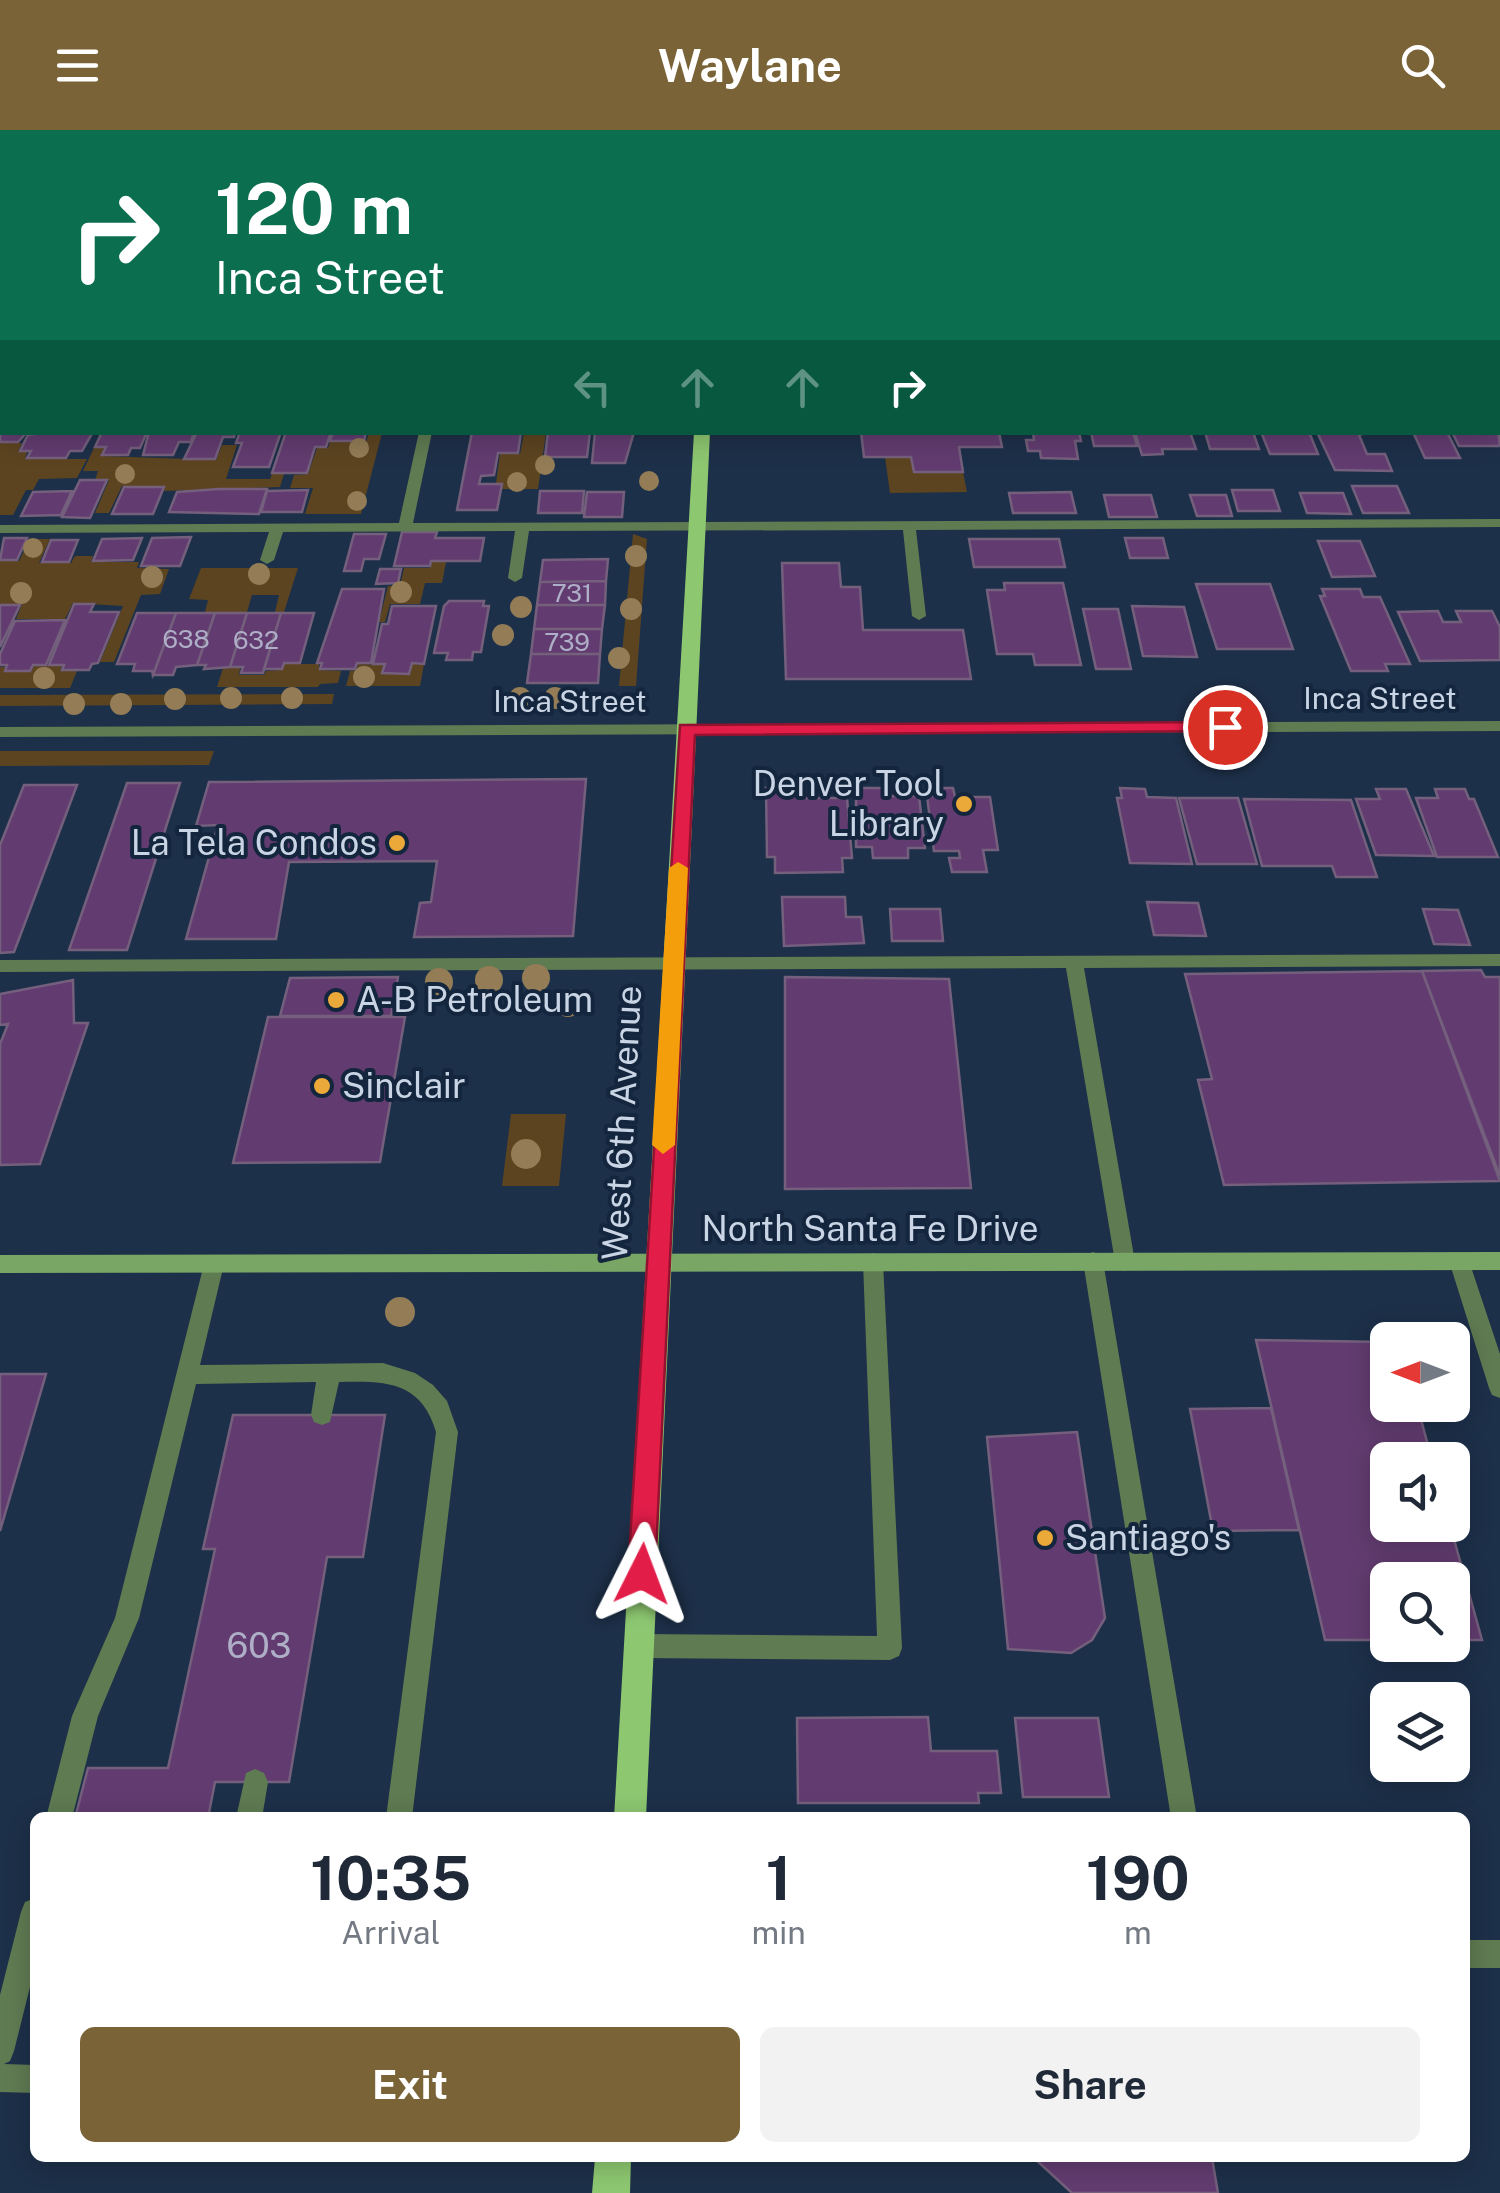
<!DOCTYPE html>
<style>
body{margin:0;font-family:"Public Sans",sans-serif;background:#f2f2f3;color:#1f2937;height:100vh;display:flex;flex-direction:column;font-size:38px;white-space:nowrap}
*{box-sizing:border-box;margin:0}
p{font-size:32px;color:#747a83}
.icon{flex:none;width:55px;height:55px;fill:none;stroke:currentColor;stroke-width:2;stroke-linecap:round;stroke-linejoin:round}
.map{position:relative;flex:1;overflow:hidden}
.side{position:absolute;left:30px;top:1682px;width:1440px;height:350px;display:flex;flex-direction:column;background:#fff;border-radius:15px;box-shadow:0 5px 25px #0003}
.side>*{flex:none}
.top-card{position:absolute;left:0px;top:0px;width:1500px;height:305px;box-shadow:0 5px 25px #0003;background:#0b6e4f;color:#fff;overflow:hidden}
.needle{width:65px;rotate:270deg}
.fabs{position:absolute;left:1370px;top:1192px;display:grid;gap:20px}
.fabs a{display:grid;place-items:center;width:100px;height:100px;border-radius:15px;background:#fff;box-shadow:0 5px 25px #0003;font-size:50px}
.pin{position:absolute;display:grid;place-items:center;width:85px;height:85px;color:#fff;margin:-42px;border:5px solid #fff;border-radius:50%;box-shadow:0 2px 10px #0007}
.me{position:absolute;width:110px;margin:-55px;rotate:3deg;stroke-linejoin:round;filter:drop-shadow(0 0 8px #0008)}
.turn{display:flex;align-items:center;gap:35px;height:210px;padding:0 50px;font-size:45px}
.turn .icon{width:130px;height:130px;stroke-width:2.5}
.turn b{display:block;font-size:70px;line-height:85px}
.lanes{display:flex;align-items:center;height:95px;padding:0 50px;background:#0003;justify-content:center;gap:50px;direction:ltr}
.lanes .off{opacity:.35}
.eta{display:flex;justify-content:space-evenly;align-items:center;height:170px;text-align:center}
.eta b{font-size:60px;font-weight:700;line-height:70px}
.primary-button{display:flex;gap:20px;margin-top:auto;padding:20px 50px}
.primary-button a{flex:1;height:115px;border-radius:15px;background:#7b6338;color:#fff;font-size:40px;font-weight:700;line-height:115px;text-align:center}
.primary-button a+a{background:#f2f2f3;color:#1f2937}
header{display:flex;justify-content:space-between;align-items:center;height:130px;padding:0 50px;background:#7b6338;color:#fff;font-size:45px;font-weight:700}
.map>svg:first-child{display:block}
</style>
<header><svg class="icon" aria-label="menu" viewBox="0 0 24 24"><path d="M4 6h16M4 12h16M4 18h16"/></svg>Waylane<svg class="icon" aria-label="search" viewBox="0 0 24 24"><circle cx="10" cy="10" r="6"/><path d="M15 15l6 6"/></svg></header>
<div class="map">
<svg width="1500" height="2063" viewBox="0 0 1500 2063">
<rect width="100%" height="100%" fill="#1d3049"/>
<path fill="#5c4420" d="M369 303H382L361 384H305L313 358H290L294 345 308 344 317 318H328L330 312H366Z
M524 303H546L538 359H502L503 353H496L500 324H520Z
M0 313H22L18 322H27L25 329H87L77 348 39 349 33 360H26L13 385H0Z
M222 315H237L226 349H270L272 344H284L280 357 164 361 165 356H122L109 383H95L109 350H95L98 341H83L94 318H104L102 326 216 330Z
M885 327H911L914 342H963L967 362 890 363Z
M633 404 647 409 636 556H619Z
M30 409H50L39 433H71L75 426H93L91 432H139L137 438 169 439 160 464 141 465 114 532H100L123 476 73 473 65 489H16L22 474H0V431H19Z
M432 432H446L442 453H425L420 474H390L385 492H379L388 456H400L404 438H430Z
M201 438H298L284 482H275L279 465H252L247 482H205L208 470 189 469Z
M284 534H319V540L341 541 338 553 320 554 318 557H217L223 538H240L239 545H264L266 541 282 540Z
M358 534 383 535 382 544H410L412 534H424L420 556H346L350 541 357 540Z
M34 536H62L60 541H77L70 558H0V537H5L4 542 31 541Z
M334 564 332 574 0 576V565Z
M0 621H214L209 635 0 636Z
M511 984H566L559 1056H502Z"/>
<path fill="#623c70" stroke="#745f7d" stroke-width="2.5" d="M0 279 2 302H27L18 312H0Z
M1498 298 1500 316H1459L1452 302H1498Z
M49 302H93L82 321H70L66 328H27L31 321H20L28 305Z
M102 302H147L140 318H131L128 325H102L106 317H95Z
M149 302H194L191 312H179L173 325H143Z
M197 302H235L234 307H223L215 329H184Z
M240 302H281L269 337H233L242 313H236Z
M286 302H331L326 317H315L307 343H272Z
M333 302H366L364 311H330Z
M472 302H521L518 323H498L494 345 481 346 479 354H502L497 380H457Z
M548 302H590L587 327H545Z
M595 302H634L625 333H592Z
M861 302H999L1002 317H959L963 342H914L911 327H864Z
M1033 302H1079L1081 311H1075L1078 329 1041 328 1040 321H1028L1026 310H1034Z
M1091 302H1133L1137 316H1094Z
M1135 302H1190L1196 319H1162L1163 324 1142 325Z
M1205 302H1253L1259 319H1210Z
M1261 302H1309L1318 324H1270Z
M1317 302H1368L1359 305 1367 324H1385L1392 341 1335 340Z
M1413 302H1447L1460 328H1425Z
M80 350H107L90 388 62 387Z
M1352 356H1397L1409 383H1363Z
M124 357H164L153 384H112Z
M219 359H267L259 384 169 382 177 362Z
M308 360 302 382H261L267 361Z
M1232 360H1273L1280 381H1238Z
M72 361 61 385 21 386 33 362Z
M540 361H584L582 383H538Z
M587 362H624L622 387H584Z
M1071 362 1076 383H1013L1009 363Z
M1300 363H1343L1351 384 1307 383Z
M1104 365H1151L1157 387H1109Z
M1190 365H1226L1232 386H1197Z
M402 402H437L435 408H484L480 431H431L430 436H394Z
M354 404H386L379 429H364L361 441H344Z
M191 407 180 436H141L152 408Z
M4 408H27L17 430H0Z
M142 408 133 430 93 431 102 409Z
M1125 408H1163L1168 428H1130Z
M969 409H1059L1065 437H974Z
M51 410H78L69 432H42Z
M1318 411H1360L1375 446 1332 447Z
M608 429 606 451 540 452 543 430Z
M782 433H839L841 457H860L863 500H963L971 549H786Z
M380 439H401L398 453 376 454Z
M606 451 605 475H537L540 452Z
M1004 453H1063L1081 535H1035L1033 524H997L987 460H1005Z
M1196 454H1270L1293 519H1217Z
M342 459H384L371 533H357L355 539H320L322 533H317Z
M1322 459H1360L1363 467H1380L1410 534H1385L1388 541H1351L1320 466H1325Z
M449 471H484L483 476H489L481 522H473L472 530H446L448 523H434L444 476Z
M74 474H94L90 482H119L98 533 92 534 89 540H62L64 535H49Z
M0 475H20L0 517Z
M537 475H605L602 499H534Z
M392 476H436L424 534 412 533 409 544 382 543 385 534H373L382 494H388Z
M1132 476 1184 477 1197 527 1143 526Z
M1083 479H1118L1131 539H1096Z
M1438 481 1443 492H1461L1456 481H1492L1500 497V530L1420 531 1398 482Z
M137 483H176L153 545 152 541H133L135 534H117Z
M176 483H215L197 535 176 537 173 545H153Z
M215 483H247L230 537 204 539 206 535H197Z
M247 483H281L263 543H241L243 537H230Z
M281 483H314L300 533H284L282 539H264Z
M65 490 46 535H33L30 541H5L7 535H0V524L15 491Z
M534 499H602L600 524H531Z
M531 524H600L598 553H527Z
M586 649 573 806 414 807 420 773 431 772 437 731 289 732 276 809H186L218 695 196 696 209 652Z
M127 653H180L127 820H69Z
M24 655H77L14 822 0 823V715Z
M766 658H797L798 668H847L852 728H842L843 742 775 743V727H767Z
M856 658H887L888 666H919L925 718H908V728H873L872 717H856Z
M931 658H953L955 667H990L998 720H983L987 742H952L949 728H960L959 721H934L927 666H932Z
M1120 658 1145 659 1147 667 1176 668 1192 734 1130 733 1117 668H1122Z
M1376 659H1406L1434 726 1376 725 1356 669H1380Z
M1435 659H1465L1469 669H1474L1498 727H1437L1416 668H1438Z
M1179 668H1238L1257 734H1197Z
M1244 669 1351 670 1377 747H1336L1332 736H1262Z
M782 767H845L846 787H861L864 813 784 816Z
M1147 772 1198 773 1206 806 1154 805Z
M890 779H940L943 811H892Z
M1423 779 1458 780 1470 815 1434 814Z
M1481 840 1485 847H1500V1046L1422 841Z
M1422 841 1500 1051 1224 1055 1198 950 1212 949 1185 844Z
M398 847 391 886H280L290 848Z
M785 847 949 849 971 1058 785 1059Z
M73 850 74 893H88L40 1034 0 1035V914L8 894 0 895V864Z
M268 887H405L380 1032 233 1033Z
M1256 1210 1388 1212V1275H1417L1432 1330H1388V1395H1450L1482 1510H1452V1450H1388V1510H1325Z
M0 1244H46L0 1401Z
M1271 1278 1299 1400 1213 1401 1190 1279Z
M233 1285H385L363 1427H327L289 1652H215L208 1688H75L88 1638H168L215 1419H203Z
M1077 1302 1105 1488 1092 1510 1071 1523 1008 1519 987 1307Z
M928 1587 931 1621H997L1001 1663H978L979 1673H798L797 1588Z
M1015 1588H1098L1109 1667H1023Z
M1034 2028H1212L1218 2063H1072Z"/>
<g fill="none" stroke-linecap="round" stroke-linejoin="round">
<path fill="#5f7b52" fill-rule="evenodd" d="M1498 105H1500V111H1498Z
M419 302H432L413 393 1500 389V397L916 400 926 486 919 490 912 486 903 400 529 401 522 448 515 452 508 448 515 401 283 402 274 430 267 434 260 430 269 402 0 403V395L399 393Z
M1500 824V836L1084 838 1135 1132 1132 1138 1125 1141 1118 1138 1115 1132 1066 838 0 842V830Z
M1093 1122 1100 1125 1103 1131 1197 1688H1171L1083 1131 1086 1125Z
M1459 1122 1466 1125 1469 1131 1500 1224V1268L1492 1265 1489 1258 1449 1131 1452 1125Z
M873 1123 880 1126 883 1132 902 1518 899 1526 890 1530 638 1528 629 1524 626 1516 629 1508 638 1504 877 1506 863 1132 866 1126Z
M214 1125 221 1128 224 1134 200 1235 383 1233 415 1243 433 1255 447 1271 458 1302 412 1688H386L436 1302C421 1250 384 1251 339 1252L330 1292 322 1295 314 1292 311 1285 316 1252 196 1254 139 1488 98 1586 72 1688H46L72 1586 115 1488 204 1134 207 1128Z
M255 1639 264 1643 268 1652 262 1688H236L246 1643Z
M35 1768V1837L14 1921 10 1931 4 1934 35 1935V1963L0 1962V1865L21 1782 25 1772Z
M1465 1810H1500V1838H1465Z"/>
<path fill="#5f7b52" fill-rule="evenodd" d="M1496 2H1500V8H1498Z
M0 4H2V10H0Z
M1500 591V601L0 607V597Z"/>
<path fill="#79a664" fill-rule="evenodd" d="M1498 231H1500V239H1498Z
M0 233H2V241H0Z
M1500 1122V1140L0 1143V1125Z"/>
<path fill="#8dc770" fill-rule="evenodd" d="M711 0H723V2H711Z
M694 302H710L646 1688H614Z
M595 2028H631L630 2063H592Z"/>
</g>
<g fill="#937c56">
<circle cx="359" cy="318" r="10"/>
<circle cx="545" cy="335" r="10"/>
<circle cx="125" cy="344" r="10"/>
<circle cx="649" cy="351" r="10"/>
<circle cx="517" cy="352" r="10"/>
<circle cx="357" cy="371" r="10"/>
<circle cx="33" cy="418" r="10"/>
<circle cx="636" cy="426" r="11"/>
<circle cx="259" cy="444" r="11"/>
<circle cx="152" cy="447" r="11"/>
<circle cx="401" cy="462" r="11"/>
<circle cx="21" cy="463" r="11"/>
<circle cx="521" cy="477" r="11"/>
<circle cx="631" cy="479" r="11"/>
<circle cx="503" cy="505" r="11"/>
<circle cx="619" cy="528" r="11"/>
<circle cx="364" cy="547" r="11"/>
<circle cx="44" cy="548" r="11"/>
<circle cx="231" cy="568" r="11"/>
<circle cx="292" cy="568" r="11"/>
<circle cx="520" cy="568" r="11"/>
<circle cx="555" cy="568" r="11"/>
<circle cx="175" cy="569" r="11"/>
<circle cx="74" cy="574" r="11"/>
<circle cx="121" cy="574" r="11"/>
<circle cx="536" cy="848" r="14"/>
<circle cx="489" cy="850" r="14"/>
<circle cx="439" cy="852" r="14"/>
<circle cx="568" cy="873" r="14"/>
<circle cx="526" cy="1024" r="15"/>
<circle cx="400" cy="1182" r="15"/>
</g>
<path fill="#e11d48" stroke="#92132f" stroke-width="2.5" d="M1225 592 1232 593V601L695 605 655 1444 651 1453 642 1457 632 1453 628 1444 680 595Z"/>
<path fill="#f59e0b" d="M678 732 688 738 675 1015 663 1024 652 1015 669 738Z"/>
<g fill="#eba93a" stroke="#14263e" stroke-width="4">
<circle cx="964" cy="674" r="10"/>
<circle cx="397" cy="713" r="10"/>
<circle cx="336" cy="870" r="10"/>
<circle cx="322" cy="956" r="10"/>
<circle cx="1045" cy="1408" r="10"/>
</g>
<g text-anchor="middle" stroke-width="8" stroke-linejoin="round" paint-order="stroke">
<g font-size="25" fill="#afaec7">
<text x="572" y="472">731</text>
<text x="186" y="518">638</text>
<text x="256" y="519">632</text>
<text x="567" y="521">739</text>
</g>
<g font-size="30" fill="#c9d4e4" stroke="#14263e">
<text x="1380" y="579">Inca Street</text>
<text x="570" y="582">Inca Street</text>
</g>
<g font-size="35" fill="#c9d4e4" stroke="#14263e" text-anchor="start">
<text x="944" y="666" text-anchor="end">Denver Tool<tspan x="944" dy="40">Library</tspan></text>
<text x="377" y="725" text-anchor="end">La Tela Condos</text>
<text x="356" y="882">A-B Petroleum</text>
<text x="342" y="968">Sinclair</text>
<text x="1065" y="1420">Santiago's</text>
</g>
<g font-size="35" fill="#c9d4e4" stroke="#14263e">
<text transform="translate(622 993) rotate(-87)" y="12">West 6th Avenue</text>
<text x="870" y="1111">North Santa Fe Drive</text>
</g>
<g font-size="35" fill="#afaec7">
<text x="259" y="1528">603</text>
</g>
</g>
</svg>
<div class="fabs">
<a><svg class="needle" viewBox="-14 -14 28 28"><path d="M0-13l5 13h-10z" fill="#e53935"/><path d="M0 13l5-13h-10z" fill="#747a83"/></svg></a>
<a><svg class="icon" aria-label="sound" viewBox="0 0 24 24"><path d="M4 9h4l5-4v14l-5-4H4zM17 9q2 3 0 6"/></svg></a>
<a><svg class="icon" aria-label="search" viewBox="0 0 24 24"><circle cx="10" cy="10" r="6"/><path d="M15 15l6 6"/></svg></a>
<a><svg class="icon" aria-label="layers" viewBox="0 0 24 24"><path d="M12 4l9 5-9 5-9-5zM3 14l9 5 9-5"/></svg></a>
</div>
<div class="pin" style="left:1225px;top:597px;background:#d93025"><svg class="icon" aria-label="arrive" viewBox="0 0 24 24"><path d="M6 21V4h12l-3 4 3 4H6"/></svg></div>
<svg class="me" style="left:642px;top:1444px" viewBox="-20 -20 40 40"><path d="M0-17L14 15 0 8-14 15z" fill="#e11d48" stroke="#fff" stroke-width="4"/></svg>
<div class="top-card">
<div class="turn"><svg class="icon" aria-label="right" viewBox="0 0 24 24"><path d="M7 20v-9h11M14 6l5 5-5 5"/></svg><div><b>120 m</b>Inca Street</div></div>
<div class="lanes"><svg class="icon off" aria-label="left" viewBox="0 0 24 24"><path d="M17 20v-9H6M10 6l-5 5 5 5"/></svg><svg class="icon off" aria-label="ahead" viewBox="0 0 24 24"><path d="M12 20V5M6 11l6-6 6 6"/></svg><svg class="icon off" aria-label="ahead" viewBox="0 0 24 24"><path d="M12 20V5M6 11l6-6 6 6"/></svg><svg class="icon" aria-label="right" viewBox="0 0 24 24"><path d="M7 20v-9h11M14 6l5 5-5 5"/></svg></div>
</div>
<section class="side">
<div class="eta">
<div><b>10:35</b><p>Arrival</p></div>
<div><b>1</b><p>min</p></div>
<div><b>190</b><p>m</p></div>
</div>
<div class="primary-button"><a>Exit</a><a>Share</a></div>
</section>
</div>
